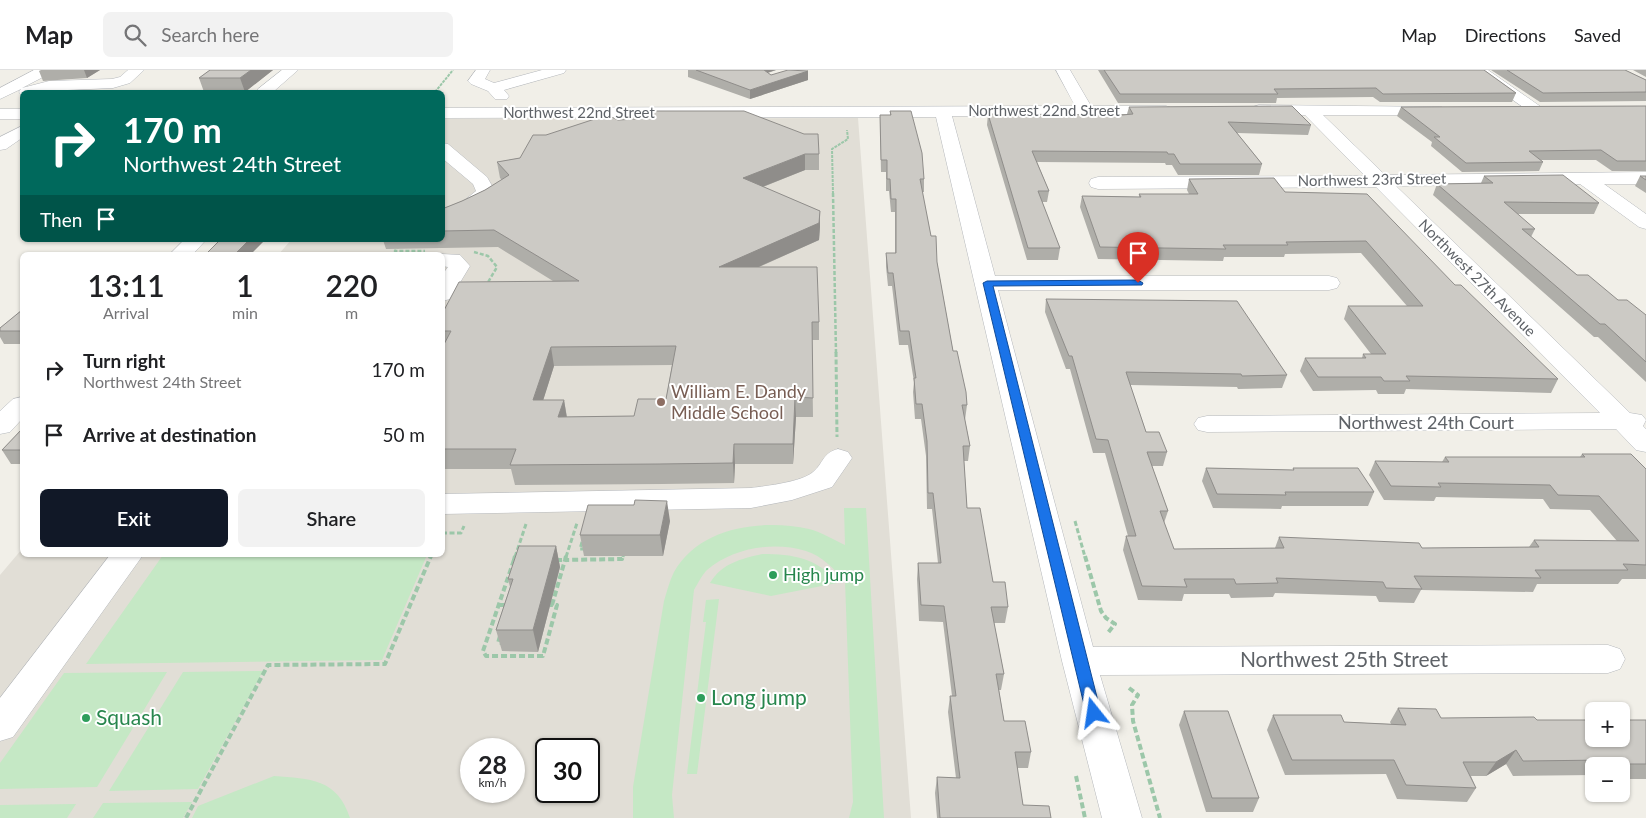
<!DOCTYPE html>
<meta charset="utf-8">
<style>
body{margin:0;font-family:Lato,sans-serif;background:#f2f2f2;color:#202124;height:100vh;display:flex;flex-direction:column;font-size:19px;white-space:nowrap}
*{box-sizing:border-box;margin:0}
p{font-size:16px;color:#757577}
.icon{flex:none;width:28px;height:28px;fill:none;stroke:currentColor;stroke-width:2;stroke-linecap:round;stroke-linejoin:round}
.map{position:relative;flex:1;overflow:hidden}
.sheet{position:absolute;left:20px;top:182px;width:425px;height:305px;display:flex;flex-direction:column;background:#fff;border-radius:8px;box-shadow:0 1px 4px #0004}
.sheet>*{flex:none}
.guide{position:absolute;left:20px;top:20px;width:425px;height:152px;border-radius:8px;box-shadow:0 1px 4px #0004;background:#00695c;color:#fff;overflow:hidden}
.tools{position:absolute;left:1585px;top:632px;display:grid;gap:10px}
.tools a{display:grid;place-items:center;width:45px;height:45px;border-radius:8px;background:#fff;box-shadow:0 1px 4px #0004;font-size:25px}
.speed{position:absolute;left:460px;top:668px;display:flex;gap:10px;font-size:25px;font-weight:700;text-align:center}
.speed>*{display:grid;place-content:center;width:65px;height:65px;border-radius:50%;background:#fff;box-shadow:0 1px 4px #0004;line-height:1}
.speed small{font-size:12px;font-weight:400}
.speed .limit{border:2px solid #111;border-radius:8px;background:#fff;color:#111}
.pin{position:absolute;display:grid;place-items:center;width:42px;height:42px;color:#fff;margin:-51px -21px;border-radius:50% 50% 50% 0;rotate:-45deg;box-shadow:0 0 5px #0007}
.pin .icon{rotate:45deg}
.me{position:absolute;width:55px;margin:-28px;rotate:345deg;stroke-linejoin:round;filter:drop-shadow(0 0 4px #0008)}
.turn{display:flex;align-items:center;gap:18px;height:105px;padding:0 20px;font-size:22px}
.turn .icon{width:65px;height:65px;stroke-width:2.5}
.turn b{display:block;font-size:35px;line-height:42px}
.then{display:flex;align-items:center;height:48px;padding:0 20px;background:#0003;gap:10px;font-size:19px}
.eta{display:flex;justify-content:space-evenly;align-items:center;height:85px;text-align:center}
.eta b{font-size:30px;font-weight:600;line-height:35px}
.button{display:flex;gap:10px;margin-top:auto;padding:10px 20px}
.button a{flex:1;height:58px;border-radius:8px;background:#111827;color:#fff;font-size:20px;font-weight:600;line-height:58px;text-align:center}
.button a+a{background:#f2f2f2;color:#202124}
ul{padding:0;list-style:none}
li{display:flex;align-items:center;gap:15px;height:65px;padding:0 20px}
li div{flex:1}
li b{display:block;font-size:19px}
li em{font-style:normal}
header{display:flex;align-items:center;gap:30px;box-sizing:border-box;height:70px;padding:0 25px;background:#fff;border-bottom:1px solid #e0e0e0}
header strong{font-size:24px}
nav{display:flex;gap:28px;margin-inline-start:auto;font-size:18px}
.search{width:350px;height:45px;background:#f2f2f2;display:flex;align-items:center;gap:12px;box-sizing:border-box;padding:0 18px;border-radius:8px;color:#757577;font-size:19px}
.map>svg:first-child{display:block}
</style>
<header>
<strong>Map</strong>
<div class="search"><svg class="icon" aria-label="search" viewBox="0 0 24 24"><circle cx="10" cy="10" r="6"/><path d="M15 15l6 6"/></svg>Search here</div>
<nav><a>Map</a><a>Directions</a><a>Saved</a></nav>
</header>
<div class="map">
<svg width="1646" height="748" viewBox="0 0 1646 748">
<rect width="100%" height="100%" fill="#f1efe8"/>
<path fill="#e1ded6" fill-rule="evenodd" d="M858 48 911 748H0V505L22 479V485H442V185H278L291 170H442L443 49ZM471 679H514V721H471ZM546 679H589V721H546Z"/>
<path fill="#c5e8c5" d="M844 438H866L884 748H849L853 732 845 511C834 499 822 486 806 481 773 471 733 478 707 500 702 505 698 513 694 520L672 725 674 748H633V717L664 531C667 521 670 510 674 502 700 456 763 449 809 459 821 462 834 470 845 475Z
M762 484C794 484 814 488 837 510V513L771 526 710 513C722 493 741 489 762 484Z
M163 485H427L382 590 86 594Z
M719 529 697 704H687L706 552H703L706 530Z
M263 601 198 719 109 721 183 602Z
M167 602 97 717 0 719V693L64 603Z
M274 706C310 709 337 708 350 748H192L198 736Z
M192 732 183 748H93L103 733Z
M76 734 67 748H0V735Z"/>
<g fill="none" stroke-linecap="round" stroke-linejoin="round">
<defs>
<path id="minor" d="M34 0H45L47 3 45 6 22 18 49 11 112 9 120 7 128 0H144L130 13 113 18 22 22V26L19 22 21 19 0 29V18Z
M282 0H298L273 22H257L258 19Z
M476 0H490L485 9 494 13 542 0H566L564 3 504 20 509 26 507 29H495L488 21 471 14 468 11Z
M1056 0H1070L1091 36H1166L1172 38 1174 41 1172 44 1166 46H952L995 206H1329L1337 208 1340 213 1337 218 1329 220H998L1093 577 1608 575 1620 579 1625 589 1620 599 1608 603 1100 605 1142 748H1102L1062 591 936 47 442 48V38L1075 36Z
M1471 0H1488L1544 39 1542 42H1530Z
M1259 35 1442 37 1444 40 1442 43 1436 45H1323L1385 105 1646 102V114H1604L1646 144V159L1639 157 1580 114 1396 116 1630 343 1642 345 1646 350 1643 356 1646 359V382L1636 380 1616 359 1207 362 1198 360 1194 354 1198 348 1207 346 1600 343 1376 117 1098 119 1091 117 1089 113 1091 109 1098 107 1365 106 1305 45 1253 43 1251 40 1253 37Z
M0 39H22V49H0Z
M22 56V68L6 79 0 80V67Z
M442 73 448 74 487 107 495 121C482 141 465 148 442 153V141L460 134 476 121 473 114 442 88Z
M184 170H206L192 185H169Z
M442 184 460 185 470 196 450 229 442 231V205L448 197 442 196V185H436Z
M22 327V349L10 362 0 364V341L13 329Z
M838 379 848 382 852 388 832 417 792 430 751 438 442 444V424L751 418C766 416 802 412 813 402 824 393 822 383 838 379Z
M110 485H143L13 667 0 671V628Z"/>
</defs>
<use href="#minor" stroke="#b5b8bc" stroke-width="1"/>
<path stroke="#9cc7a9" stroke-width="2" stroke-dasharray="3 1" stroke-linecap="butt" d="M435 22 453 0
M833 124 832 79 848 69 847 60"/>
<path stroke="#9cc7a9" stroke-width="2.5" stroke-dasharray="4 2" stroke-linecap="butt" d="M833 123 836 283
M403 170 395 181H425
M474 182 488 186 497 197 487 214"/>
<path stroke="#9cc7a9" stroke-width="3" stroke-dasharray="5 2.5" stroke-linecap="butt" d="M836 282 837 367
M1075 451 1085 487
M442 463H461L464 456
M582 472 580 479H585
M430 487 431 485
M515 487 526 454
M566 487 577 453
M623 487 624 482"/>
<path stroke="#9cc7a9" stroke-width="4" stroke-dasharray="6 3" stroke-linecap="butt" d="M1085 486 1101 541 1106 548 1115 554 1107 564
M514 490 483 581 486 586H543L557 535H548
M514 490 515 486
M556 490H565L566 486
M499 535H507
M552 535 565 490 622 489 623 486
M500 566 498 573H504
M1129 618 1138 625 1132 635 1133 651 1160 748
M1076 706 1085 748
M186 748 268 595 385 594 431 486"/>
<use href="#minor" fill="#fff" fill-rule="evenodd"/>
</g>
<path fill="#afaea9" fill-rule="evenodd" d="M41 0H100L87 8 43 11 39 1Z
M210 0H273L245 22H204L199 8Z
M688 0H776L768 3 771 5 808 1V10L750 29 688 7Z
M1098 0H1484L1516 23 1512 32H1380L1373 27 1277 28 1276 33H1118Z
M1491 0H1625L1646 10V31L1540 32Z
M1633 0H1646V7Z
M1646 36V101H1612L1596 90H1541L1543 92 1539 101 1462 102 1431 76 1432 72 1397 46 1401 37Z
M1129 37 1311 55 1308 65 1237 63 1262 94 1259 105H1178L1172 95H1166L1165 93 1037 92 1049 121 1047 132H1042L1060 178 1058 190H1027L987 55 988 44H1127Z
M890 41 924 109V122H922L931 166 937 192 953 281 967 335 965 350 970 376 968 391H964L967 438 993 512 1008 537 1005 553H994L1004 604 1001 620H999L1004 651 1031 682 1028 698H1017L1023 735 1051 748H937L935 723 937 707 956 708 948 642 950 626H952L943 552 919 551 917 509 918 493H938L932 439H927L926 386 921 349H915L913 322 914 312 908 275H899L892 216H888L886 197V183H895V142H891L889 121H886V102H881L880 57V45H890Z
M618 50 819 84V100H805L763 117 820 141V157L819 170 759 197 819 252V270H812L813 347H796L793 394H735L734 413 662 414 515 415 511 399H442V261L553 211 498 177 386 179 383 170H442V139L462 131 485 120 502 110 500 108 497 92 520 88 546 65ZM672 295 666 329 634 346 567 347 564 330H543L554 296Z
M1484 106 1599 133 1594 144H1517L1535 159 1531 167 1577 205 1618 230 1646 245V312L1598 267H1594L1433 125 1437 114 1481 113Z
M1640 106H1646V123L1635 116Z
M1189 109 1285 122 1455 215 1558 309 1551 323 1406 319 1404 324H1378L1376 320 1313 321 1300 301 1305 288H1362L1363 284H1371L1344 249 1348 236H1407L1361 183 1285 184 1284 187H1224L1223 191 1098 189 1080 137 1082 126 1139 127V124H1189L1187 120Z
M1046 229 1287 305 1282 318 1238 319 1237 317 1130 315 1146 362 1167 382 1163 396H1152L1168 441 1164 453 1174 479 1275 478 1279 467 1422 478 1529 477 1534 470 1617 471 1590 440 1550 439 1543 429 1436 427 1434 431 1384 430 1369 405 1375 391 1442 392 1445 387H1580L1582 384 1646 399V509H1622L1618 514H1537L1533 522 1421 520 1414 533 1379 532 1376 526 1275 523 1273 527 1231 528 1229 524H1184L1182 531 1138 530 1123 480 1126 466H1128L1105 383H1093L1070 299H1066L1045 242Z
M22 240V274H4L0 267V258Z
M22 359V394H11L2 380Z
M1206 398 1293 400V398L1374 422 1368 436H1282L1281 439 1213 438 1202 411Z
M670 451 663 486H584L580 465Z
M556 476 560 497 538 582 502 581 496 560 510 517 508 509Z
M1398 638 1441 648 1537 650H1646V709H1621V696H1594V705L1513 706 1506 694 1486 706H1471L1476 718 1467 732 1397 729 1386 704 1285 705 1267 660 1273 645 1344 652 1391 654 1390 652Z
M1184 641 1259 728 1253 742H1206L1179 655Z"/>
<path fill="#8f8d8a" d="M84 0H100L87 8Z
M251 0H273L245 22 240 8Z
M762 0H776L766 3Z
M808 1V10L750 29V20Z
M805 84V100L744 124 743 108Z
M820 141V157L819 170 720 214 719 197Z
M249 170H265L250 185H234Z
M551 277 554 296 537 350 533 330Z
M795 327 796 347 793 394V374Z
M564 330 567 349 558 347Z
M734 374 735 394 734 413 733 393Z
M667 431 670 451 663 486 660 465Z
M556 476 560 497 538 582 533 560Z
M1516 680 1506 694 1486 706 1496 692Z"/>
<path fill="#cccac5" stroke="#8f8d8a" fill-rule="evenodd" d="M210 0H251L240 8H199Z
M696 0H764L771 5 788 0 808 1 750 20Z
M1104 0H1484L1516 23 1383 24 1376 18 1274 19 1278 24H1120Z
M1507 0H1625L1646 10V22L1543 23Z
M1292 36 1311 55 1228 52 1262 94H1180L1174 84H1168L1167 82 1032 81 1049 121H1038L1060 178H1028L988 44 1122 45 1133 44 1129 37Z
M1646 36V91H1617L1601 80 1529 81 1543 92 1466 93 1434 67H1440L1401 37Z
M639 41H744L804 64H818L819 84H805L743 108 820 141 819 153 719 197H817L819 252H812L813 328 795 327 793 374H734L733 393 659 394 510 395 516 379H442V278L451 261H442V244L459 212 579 211 494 160 442 161V139L462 131 485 120 509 105 497 92 520 88 533 65H546L607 45 618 50 636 49ZM676 276 666 329H638L634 346 558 347 564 330H533L551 277Z
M890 41H911L922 83 924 109H920L931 166H936L937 192 953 281H957L966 322 967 335H962L970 376H963L967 438H980L993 512H1005L1008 537H991L1004 604H996L1004 651H1025L1031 682H1015L1023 735 1049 736 1051 748H940L937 707 960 708 950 626H956L944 536 921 535 918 493H941L933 423H928L927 371 922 334H916L914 308H916L909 261H900L893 203H888L886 183H896V129H891L890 109H887V90H881L880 45H891Z
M1563 105 1599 133 1504 132 1535 159H1522L1577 205H1588L1618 230H1627L1646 245V292L1605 254H1600L1437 114 1493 113 1484 106Z
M1640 106H1646V110Z
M1274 108 1285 122 1367 124 1455 215H1461L1558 309 1406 306 1410 311H1384L1381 307H1318L1305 288H1366L1363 284H1386L1348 236H1423L1366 171 1286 172 1288 175H1223L1226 179 1100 177 1082 126 1141 127 1139 124H1198L1189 109Z
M220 170H249L234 185H205Z
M1046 229 1237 231 1287 305 1242 306 1241 304 1126 302 1146 362H1159L1167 382H1147L1168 441H1160L1174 479 1284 478 1279 467 1419 473 1422 478 1539 477 1534 470 1639 471 1599 426 1558 425 1550 415 1438 413 1441 417 1391 416 1375 391 1449 392 1445 387H1585L1582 384H1631L1646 399V495L1623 494 1628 500H1535L1541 508 1414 506 1422 519 1386 518 1383 512 1276 508 1278 513 1236 514 1234 509H1184L1187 517 1142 516 1126 466H1136L1108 370 1096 369 1072 286H1069Z
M22 240V261H0V258Z
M22 359V380H2Z
M1206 398 1294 400 1293 398H1358L1374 422H1285L1286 425 1217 424Z
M635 430 667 431 660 465H580L588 435H634Z
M519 476H556L533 560H496L513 509H508Z
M1398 638 1436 639 1441 648 1534 647 1537 650H1594V669H1621V650H1646V694H1610L1607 690 1523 691 1516 680 1496 692H1463L1476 718 1406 715 1394 690H1292L1273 645H1341L1344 652 1406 655Z
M1184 641H1228L1259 728H1212Z"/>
<path fill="#1a73e8" stroke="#114b97" d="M1138 210 1143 213 1142 215 993 216 1101 643 1099 648 1094 649 1088 648 1086 643 983 213 987 211Z"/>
<circle fill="#8d6e63" stroke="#fff" stroke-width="2" cx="661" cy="332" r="5"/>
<g fill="#2e9e5b" stroke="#fff" stroke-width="2">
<circle cx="773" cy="505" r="5"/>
<circle cx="701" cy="628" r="5"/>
<circle cx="86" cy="648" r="5"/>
</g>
<g text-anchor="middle" stroke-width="4" stroke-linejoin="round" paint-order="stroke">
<g font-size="15" fill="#5f6368" stroke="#fff">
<text x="1044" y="46">Northwest 22nd Street</text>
<text x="579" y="48">Northwest 22nd Street</text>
<text transform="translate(1372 110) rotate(-1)" y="5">Northwest 23rd Street</text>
<text transform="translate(1477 208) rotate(45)" y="5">Northwest 27th Avenue</text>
</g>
<g font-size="18" fill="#785e54" stroke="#fff" text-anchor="start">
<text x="671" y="328">William E. Dandy<tspan x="671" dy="21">Middle School</tspan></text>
</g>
<g font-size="18" fill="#5f6368" stroke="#fff">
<text x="1426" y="359">Northwest 24th Court</text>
</g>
<g font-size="18" fill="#27864d" stroke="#fff" text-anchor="start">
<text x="783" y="511">High jump</text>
</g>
<g font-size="21" fill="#5f6368" stroke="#fff">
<text x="1344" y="597">Northwest 25th Street</text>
</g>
<g font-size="21" fill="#27864d" stroke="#fff" text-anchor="start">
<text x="711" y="635">Long jump</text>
<text x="96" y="655">Squash</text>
</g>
</g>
</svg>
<div class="tools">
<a>+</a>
<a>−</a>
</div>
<div class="speed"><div>28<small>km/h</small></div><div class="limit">30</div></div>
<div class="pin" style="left:1138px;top:213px;background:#d93025"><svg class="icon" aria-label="arrive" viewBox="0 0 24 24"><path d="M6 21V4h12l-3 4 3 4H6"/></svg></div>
<svg class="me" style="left:1094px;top:643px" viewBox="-20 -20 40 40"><path d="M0-17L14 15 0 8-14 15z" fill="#1a73e8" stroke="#fff" stroke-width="4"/></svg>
<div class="guide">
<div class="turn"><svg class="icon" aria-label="right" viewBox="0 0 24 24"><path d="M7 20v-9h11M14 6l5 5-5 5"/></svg><div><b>170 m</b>Northwest 24th Street</div></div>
<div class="then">Then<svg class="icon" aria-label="arrive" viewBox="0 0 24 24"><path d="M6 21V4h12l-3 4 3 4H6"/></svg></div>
</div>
<section class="sheet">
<div class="eta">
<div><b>13:11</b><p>Arrival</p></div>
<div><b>1</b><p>min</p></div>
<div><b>220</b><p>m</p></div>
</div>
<ul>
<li><svg class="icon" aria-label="right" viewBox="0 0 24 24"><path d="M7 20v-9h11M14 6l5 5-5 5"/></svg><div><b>Turn right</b><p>Northwest 24th Street</p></div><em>170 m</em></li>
<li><svg class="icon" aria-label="arrive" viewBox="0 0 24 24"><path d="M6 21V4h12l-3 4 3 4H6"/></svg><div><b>Arrive at destination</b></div><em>50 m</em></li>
</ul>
<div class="button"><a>Exit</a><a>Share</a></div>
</section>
</div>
